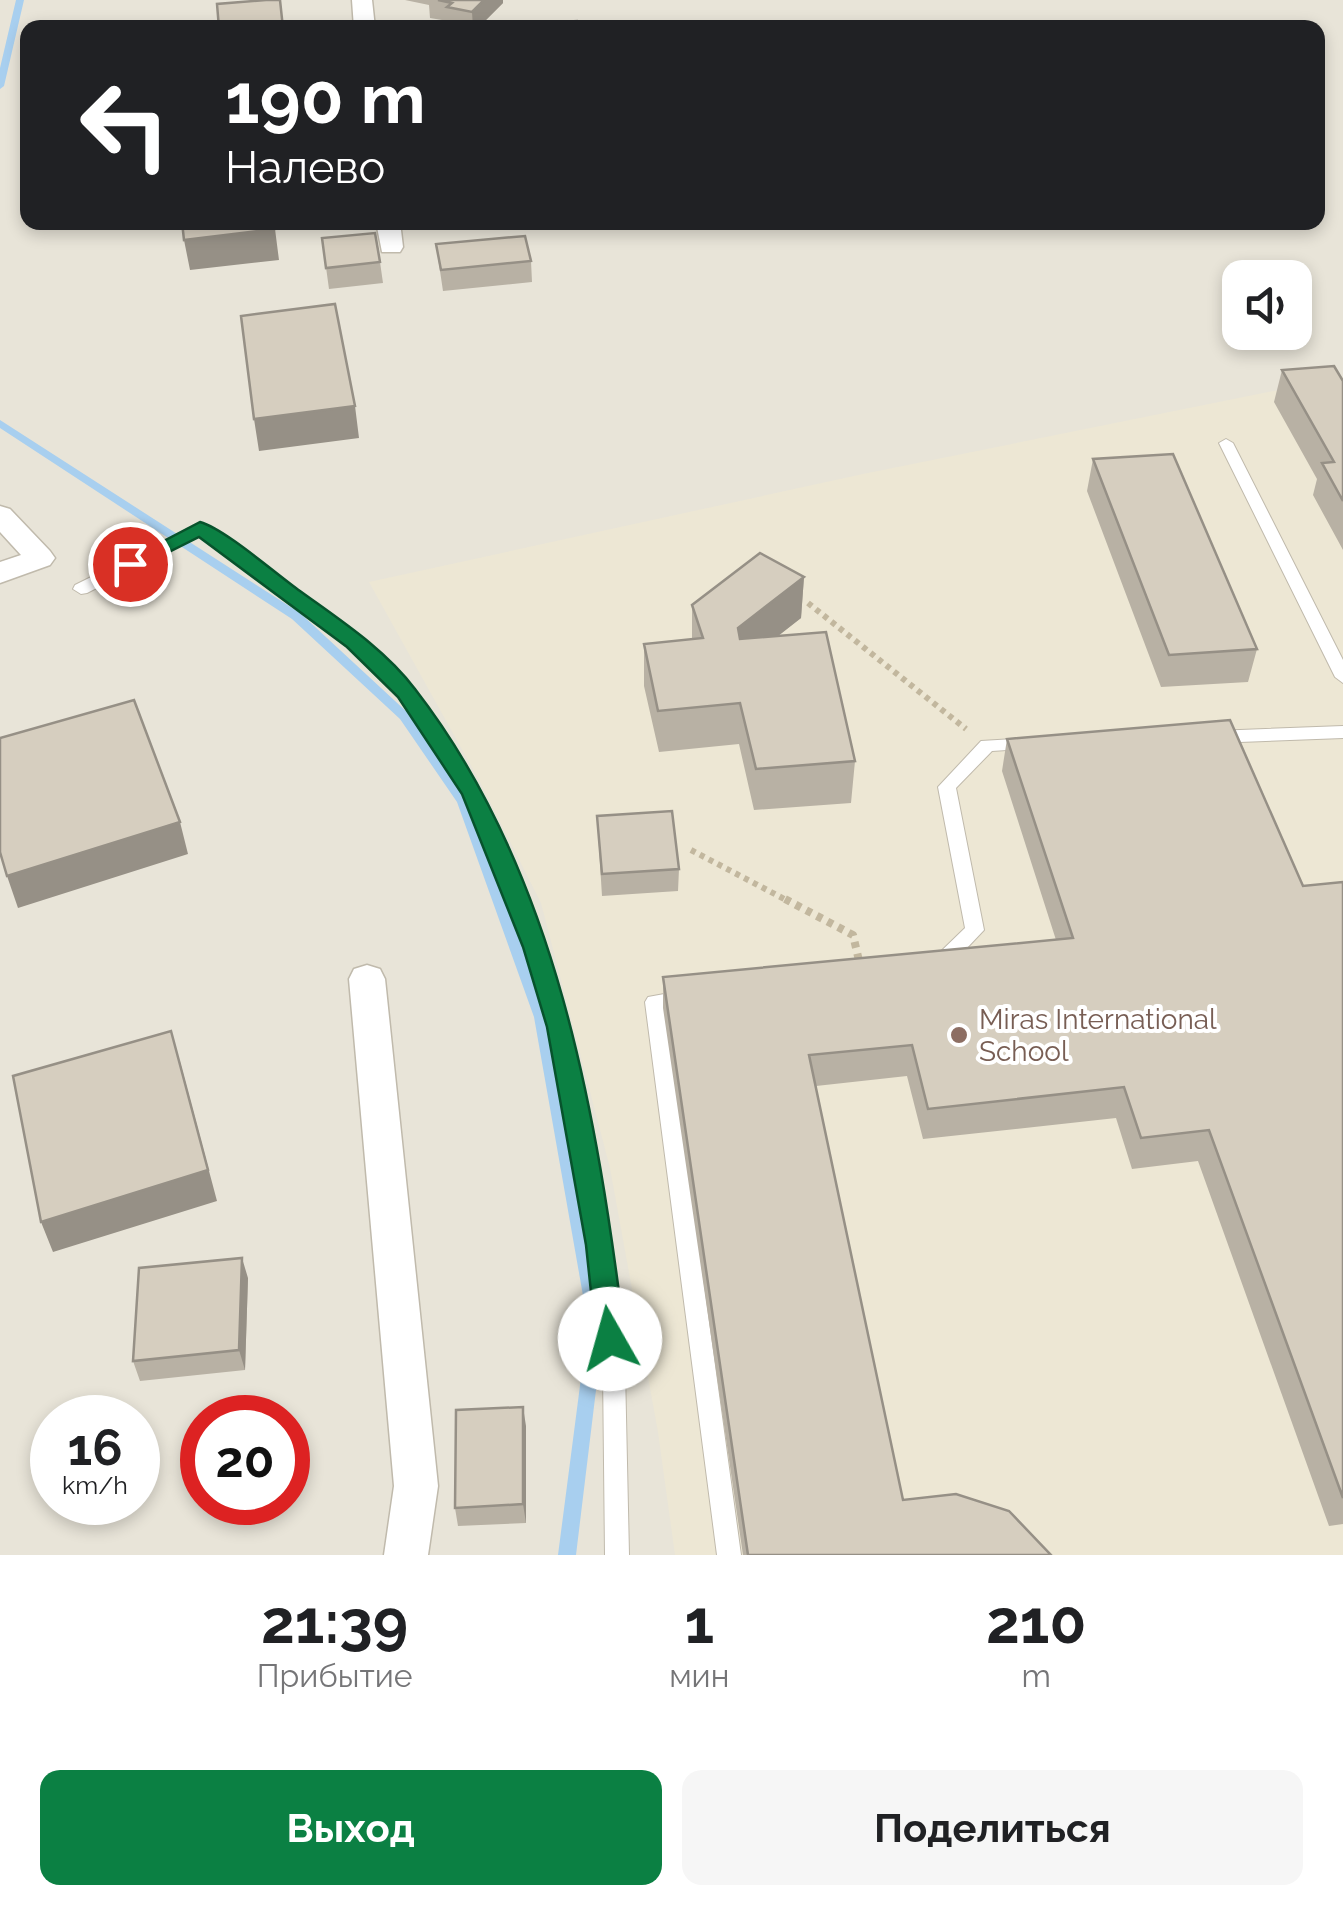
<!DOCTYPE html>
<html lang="ru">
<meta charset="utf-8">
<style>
body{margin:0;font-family:Raleway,sans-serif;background:#f6f6f6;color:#202124;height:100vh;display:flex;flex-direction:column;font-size:38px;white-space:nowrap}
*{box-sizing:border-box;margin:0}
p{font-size:32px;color:#757577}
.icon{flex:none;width:55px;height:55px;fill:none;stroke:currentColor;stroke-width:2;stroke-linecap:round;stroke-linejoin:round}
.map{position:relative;height:1555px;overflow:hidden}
.sheet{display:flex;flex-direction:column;background:#fff;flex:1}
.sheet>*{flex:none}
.top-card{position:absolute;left:20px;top:20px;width:1305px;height:210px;border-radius:20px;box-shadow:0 5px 15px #0003;background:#202124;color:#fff;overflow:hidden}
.fabs{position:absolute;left:1222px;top:260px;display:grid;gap:20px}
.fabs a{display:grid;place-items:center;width:90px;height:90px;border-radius:20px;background:#fff;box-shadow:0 5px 15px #0003;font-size:50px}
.speed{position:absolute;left:30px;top:1395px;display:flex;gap:20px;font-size:50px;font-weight:700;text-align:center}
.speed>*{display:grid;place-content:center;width:130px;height:130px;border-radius:50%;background:#fff;box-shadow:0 5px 15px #0003;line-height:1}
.speed small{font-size:25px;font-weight:400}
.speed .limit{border:15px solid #d22;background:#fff;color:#111}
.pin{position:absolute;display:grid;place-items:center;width:85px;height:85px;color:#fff;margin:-42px;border:5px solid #fff;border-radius:50%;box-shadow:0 2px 10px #0007}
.me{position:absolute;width:110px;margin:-55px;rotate:353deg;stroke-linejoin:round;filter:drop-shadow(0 0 8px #0008)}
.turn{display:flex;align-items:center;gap:35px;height:210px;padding:0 40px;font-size:45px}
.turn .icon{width:130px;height:130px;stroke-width:2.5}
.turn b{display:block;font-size:70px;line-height:85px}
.eta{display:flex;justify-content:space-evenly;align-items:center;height:170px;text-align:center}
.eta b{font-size:60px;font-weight:700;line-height:70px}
.cta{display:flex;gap:20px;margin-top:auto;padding:20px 40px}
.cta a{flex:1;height:115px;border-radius:20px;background:#0b8043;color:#fff;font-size:40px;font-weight:700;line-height:115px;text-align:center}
.cta a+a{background:#f6f6f6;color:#202124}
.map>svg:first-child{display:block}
</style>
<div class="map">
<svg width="1343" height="1555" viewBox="0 0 1343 1555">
<rect width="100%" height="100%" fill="#f5f2ea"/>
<path fill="#e8e4d8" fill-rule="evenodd" d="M0 0H1343V1555H0ZM28 28H1318V222H28ZM1240 278H1295V332H1240ZM52 1418H138V1502H52ZM202 1418H288V1502H202Z"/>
<path fill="#ede7d4" d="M1343 377V1555H675L658 1432 610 1168 541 903 479 780 369 582 863 474Z"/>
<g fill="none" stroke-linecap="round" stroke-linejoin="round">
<path fill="#a8cfef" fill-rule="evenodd" d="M16 0H24L4 86 0 89V68Z
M0 420 300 613 408 713 469 801 548 1017 604 1324 576 1555H558L588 1324 534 1017 457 802 400 719 292 619 0 428Z"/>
<defs>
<path id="lane" d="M1226 439 1233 443 1343 660V683L1335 677 1219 443Z
M200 523 361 638 411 687 482 793 544 947 569 1027 591 1138 611 1245 625 1370 629 1555H605L603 1370 589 1245 549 1027 526 947 465 795 399 695 349 646 199 535 87 593 81 594 73 589 75 585Z
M1343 726V738L1214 743 1205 737 1214 731Z
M1028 738 1034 740 1037 744 1034 748 992 751 956 788 984 930 947 969H933L930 964 933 959 965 928 938 787 981 741Z
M686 990 693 993 696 998 693 1003 666 1008 741 1555H717L645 1002 648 997Z"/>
<path id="street" d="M352 0H372L375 28H354Z
M376 222H400L403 247 400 252H382Z
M0 506 10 509 50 551 55 558 50 565 0 583V562L21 555 0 532Z
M367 965 380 969 385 979 438 1486 428 1555H384L394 1486 349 979 354 969Z"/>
</defs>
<use href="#lane" stroke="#c0baac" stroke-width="2"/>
<use href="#street" stroke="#c0baac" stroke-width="3"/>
<path stroke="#c2b79e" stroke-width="6" stroke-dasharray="5 5" stroke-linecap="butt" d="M808 603 966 729
M691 850 790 902"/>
<path stroke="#c2b79e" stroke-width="8" stroke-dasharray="6 6" stroke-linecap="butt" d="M785 899 853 935 860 965"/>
<use href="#lane" fill="#fff" fill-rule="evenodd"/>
<use href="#street" fill="#fff" fill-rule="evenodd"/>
</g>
<path fill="#b8b1a4" d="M405 0H503V3L478 28H452L449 27 448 21 430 18 429 5Z
M485 222H551V224L486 229Z
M322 238 380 262 383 283 329 289Z
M436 244 531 261 532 282 443 291Z
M1282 370 1343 381V550L1313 495 1317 479 1274 402Z
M1093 459 1257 649 1248 682 1161 687 1087 491Z
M804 577 801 618 778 636 855 761 851 803 754 810 739 744 659 752 644 686V644L692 639V605Z
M1007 739 1303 886 1343 882V1524L1329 1526 1198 1161 1132 1169 1116 1118 923 1139 907 1076 816 1086 903 1500 1051 1555H743L663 1008V977L1056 940 1002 771Z
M597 816 679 869 678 891 602 896Z
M248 1278 245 1370 140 1381 133 1361Z
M526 1426V1523L458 1526 455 1508Z"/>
<path fill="#969086" d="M484 0H503V3L478 28H473L472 12Z
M275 229 279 260 190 270 184 240Z
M355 406 359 438 259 451 254 419Z
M804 577 801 618 736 669 738 628Z
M180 822 188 854 18 908 7 876Z
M180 1062 217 1201 53 1252 41 1222Z
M242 1258 248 1278 245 1370 239 1350Z
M523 1407 526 1426V1523L523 1504Z"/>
<path fill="#d6cebf" stroke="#969086" stroke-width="2.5" d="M266 0H280L283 28H219L217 4Z
M438 0H484L472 12 447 7 452 3Z
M577 21 579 28H546L545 23Z
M182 222H273L275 229 184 240Z
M375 233 380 262 326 268 322 238Z
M525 236 531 261 441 270 436 244Z
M335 304 355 406 254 419 241 316Z
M1334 366 1343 381V501L1322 463 1334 462 1282 370Z
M1173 454 1257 649 1169 655 1093 459Z
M760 553 804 577 738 628 740 639 826 632 855 761 756 769 740 703 658 711 644 644 703 638 692 605Z
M134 700 180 822 7 876 0 852V738Z
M1230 720 1303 886 1343 882V1498L1209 1130 1141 1138 1124 1087 928 1109 912 1045 809 1055 903 1500 956 1494 1009 1511 1051 1555H748L663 977 1073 938 1007 739Z
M672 811 679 869 602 874 597 816Z
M171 1031 208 1170 41 1222 13 1076Z
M242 1258 239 1350 133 1361 139 1268Z
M523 1407V1504L455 1508 456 1410Z"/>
<path fill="#0b8043" stroke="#07532c" stroke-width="2.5" d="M200 522C225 529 276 574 300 591 340 620 385 649 415 689 557 872 597 1114 625 1339L621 1348 610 1352 600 1348 596 1339 586 1245 547 1027 523 947 462 794 398 697 347 647 199 537 137 568H123L120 564Z"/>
<circle fill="#8d6e63" stroke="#fff" stroke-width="4" cx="959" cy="1035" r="10"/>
<g text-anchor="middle" stroke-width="8" stroke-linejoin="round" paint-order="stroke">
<g font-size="28" fill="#785e54" stroke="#fff" text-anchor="start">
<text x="979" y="1029">Miras International<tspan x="979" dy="32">School</tspan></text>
</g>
</g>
</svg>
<div class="fabs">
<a><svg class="icon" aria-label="sound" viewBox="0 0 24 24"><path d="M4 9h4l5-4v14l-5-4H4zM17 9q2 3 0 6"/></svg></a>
</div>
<div class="speed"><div>16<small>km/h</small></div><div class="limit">20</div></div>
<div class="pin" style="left:130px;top:564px;background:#d93025"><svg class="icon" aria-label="arrive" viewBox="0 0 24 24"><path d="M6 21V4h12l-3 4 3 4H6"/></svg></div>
<svg class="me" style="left:610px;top:1339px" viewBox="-20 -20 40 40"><circle r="19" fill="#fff"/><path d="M0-13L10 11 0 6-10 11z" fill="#0b8043"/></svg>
<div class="top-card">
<div class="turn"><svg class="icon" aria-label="left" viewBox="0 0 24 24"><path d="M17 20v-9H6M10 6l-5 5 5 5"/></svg><div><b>190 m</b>Налево</div></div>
</div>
</div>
<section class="sheet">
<div class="eta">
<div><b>21:39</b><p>Прибытие</p></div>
<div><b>1</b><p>мин</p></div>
<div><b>210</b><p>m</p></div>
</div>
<div class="cta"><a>Выход</a><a>Поделиться</a></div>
</section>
